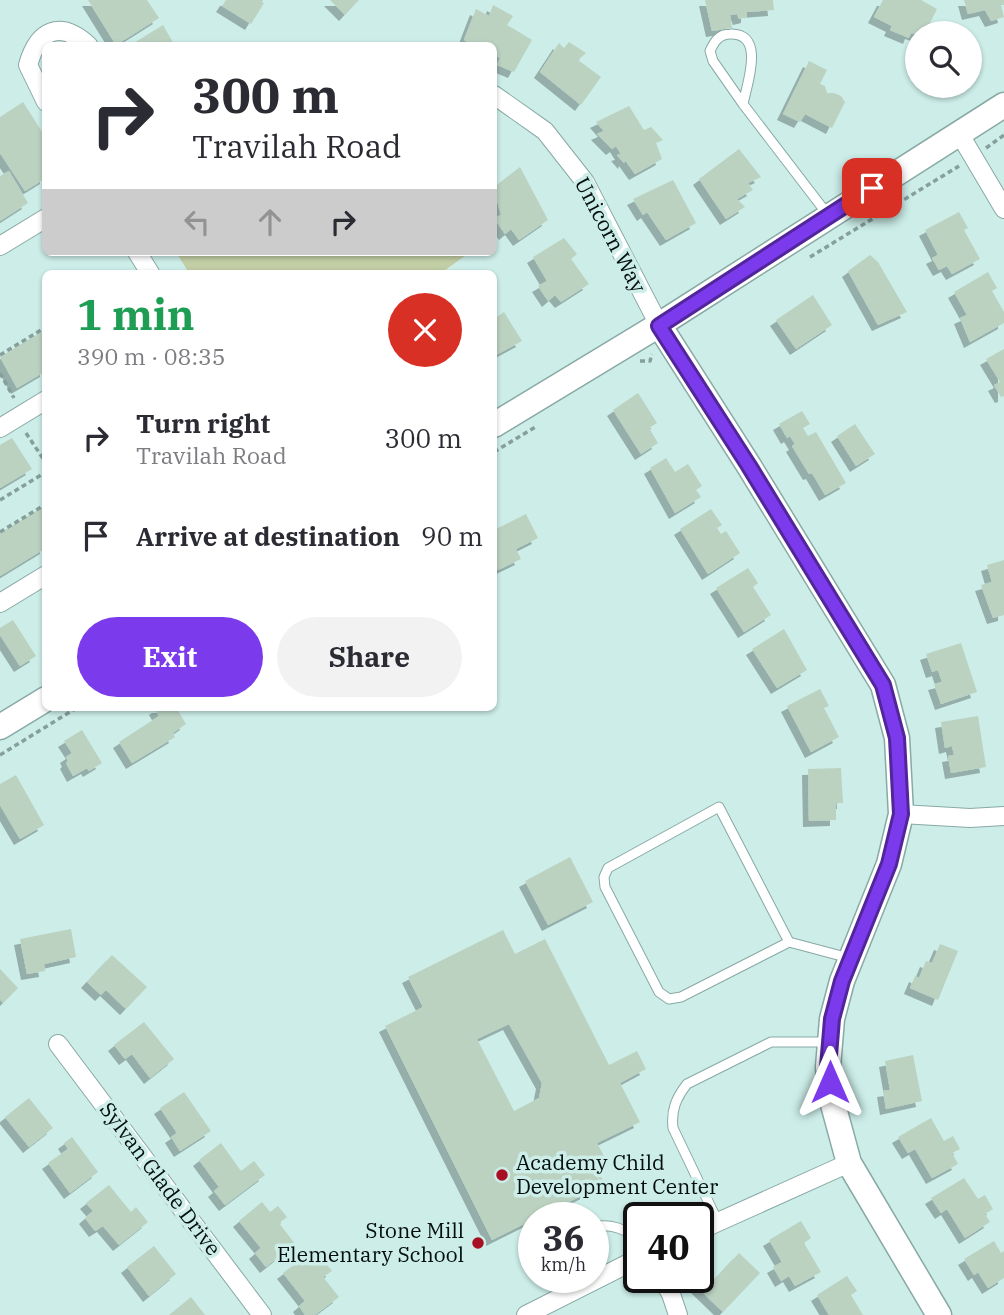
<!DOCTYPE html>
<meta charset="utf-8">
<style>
body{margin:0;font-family:"IBM Plex Serif",serif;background:#f2f2f3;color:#2b2b33;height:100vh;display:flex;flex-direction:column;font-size:26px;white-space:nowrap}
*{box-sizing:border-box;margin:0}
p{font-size:23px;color:#7c7c81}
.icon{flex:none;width:38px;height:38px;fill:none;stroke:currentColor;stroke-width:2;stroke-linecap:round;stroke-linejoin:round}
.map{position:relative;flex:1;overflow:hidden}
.drawer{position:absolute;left:42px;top:270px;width:455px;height:441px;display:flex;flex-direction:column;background:#fff;border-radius:10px;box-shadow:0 2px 5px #0004}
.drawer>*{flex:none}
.banner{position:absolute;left:42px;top:42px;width:455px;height:214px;border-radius:10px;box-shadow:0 2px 5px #0004;background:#fff;color:#2b2b33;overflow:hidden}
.fabs{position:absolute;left:905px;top:21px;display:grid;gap:14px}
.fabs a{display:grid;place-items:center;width:77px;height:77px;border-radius:50%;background:#fff;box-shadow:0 2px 5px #0004;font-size:35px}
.speed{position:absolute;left:518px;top:1202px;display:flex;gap:14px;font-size:35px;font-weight:700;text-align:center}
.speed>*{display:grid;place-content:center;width:91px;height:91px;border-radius:50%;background:#fff;box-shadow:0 2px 5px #0004;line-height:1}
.speed small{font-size:18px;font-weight:400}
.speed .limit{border:4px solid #111;border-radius:10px;background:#fff;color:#111}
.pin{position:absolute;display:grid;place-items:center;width:60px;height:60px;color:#fff;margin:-30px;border-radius:14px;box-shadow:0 4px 10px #0006}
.me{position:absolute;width:77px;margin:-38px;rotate:0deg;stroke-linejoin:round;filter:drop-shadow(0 0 5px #0008)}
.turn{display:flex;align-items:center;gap:24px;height:147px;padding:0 35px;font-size:32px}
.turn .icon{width:91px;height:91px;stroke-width:2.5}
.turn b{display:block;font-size:49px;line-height:60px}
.lanes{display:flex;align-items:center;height:66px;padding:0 35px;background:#0003;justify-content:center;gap:35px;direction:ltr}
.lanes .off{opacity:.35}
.round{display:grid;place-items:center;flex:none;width:74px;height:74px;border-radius:37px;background:#f2f2f3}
.overview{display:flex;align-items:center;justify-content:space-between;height:119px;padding:0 35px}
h1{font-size:42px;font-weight:800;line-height:52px;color:#1e9e55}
.button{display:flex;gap:14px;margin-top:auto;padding:14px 35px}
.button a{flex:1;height:80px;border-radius:42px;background:#7c3aed;color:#fff;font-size:28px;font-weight:800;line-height:80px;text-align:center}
.button a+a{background:#f2f2f3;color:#2b2b33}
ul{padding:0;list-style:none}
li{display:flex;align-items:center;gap:21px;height:98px;padding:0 35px}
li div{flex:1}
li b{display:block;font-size:26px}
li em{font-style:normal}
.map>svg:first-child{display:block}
</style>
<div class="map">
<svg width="1004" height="1315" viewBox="0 0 1004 1315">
<defs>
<filter id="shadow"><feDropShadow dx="-6" dy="6" stdDeviation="0" flood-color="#0004"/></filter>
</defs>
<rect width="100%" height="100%" fill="#ccede8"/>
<path fill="#c2cea5" d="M176 252H467L469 253 441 273H189Z"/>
<path fill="#bbd2c1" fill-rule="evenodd" filter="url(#shadow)" d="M88 0H147L159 18 116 45Z
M226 0H263L262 2 264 3 251 24 222 6Z
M330 0H359L345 15Z
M705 0H773L774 10 747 12V17L739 19 737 14 730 15 732 28 712 31Z
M883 0H921L937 9 925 33 917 35 911 33 909 38 890 30 892 26 874 17Z
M964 0H1004V5H1001L1004 17 991 21 985 10 968 14Z
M493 5 513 16 507 25 532 40 514 72 497 65 500 58 494 55V46H475L464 40 476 9 489 16Z
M163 25 175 46H129Z
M569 42 586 53 578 60 601 77 581 105 540 72 559 43 564 48Z
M809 61 827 70 820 84 825 86 827 93H834L841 96 845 102 832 128 805 114 800 122 783 114Z
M23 102 46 138V178L25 191 0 153V117Z
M629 106 644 130 651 127 663 140 656 143 662 159 635 174 625 160 624 163 617 155 621 154 616 146 612 149 597 134 604 131 596 122Z
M739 149 761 177 748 183 753 190 737 199 745 207 726 219 699 179Z
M520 167 548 220 519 240 511 229 505 234 494 218 501 215 498 204 494 196V187Z
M9 171 28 203 0 221V176Z
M673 180 696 223 666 240 647 212 643 215 633 199Z
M959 212 968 228 964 230 980 259 952 274 947 266 939 270 932 258 938 255 925 230Z
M564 238 577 254 571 259 589 284 561 302 555 295 548 301 538 286 547 281 533 257Z
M870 255 878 262 907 312 878 325 848 271Z
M988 272 997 288 992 291 1004 312V323L970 342 960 318 967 315 954 292Z
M813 295 832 325 796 349 776 320Z
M504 312 522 341 494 356V319Z
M46 329V371L17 388 0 357Z
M1004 349V396L1001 397 994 385 1000 382 986 359Z
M638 393 657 423 649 428 658 443 641 454 613 410Z
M802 411 810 424 803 428 808 436 816 432 846 483 825 495 812 473 809 474 792 446 795 444 790 436 787 438 779 424Z
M855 424 875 454 856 466 837 436Z
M12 438 32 469 0 488V445Z
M666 458 675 472 688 464 702 486 696 490 701 497 675 513 650 468Z
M46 505V548L0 576V533Z
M711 509 722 525 717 528 721 534 726 531 740 553 708 574 680 529Z
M526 514 538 538 516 549 521 559 498 570 496 565 494 566V530Z
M1004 560V615L993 618 981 585 992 582 987 565Z
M748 568 758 583 753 587 771 615 744 632 716 588Z
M13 620 36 656 20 666 0 635V628Z
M784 629 807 670 777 688 752 649Z
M961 643 977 692 941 704 934 684 942 682 938 670 932 672 926 654Z
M820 689 829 706 824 708 839 737 811 752 787 706Z
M158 707H176L186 724 173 733 175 737 132 763 119 742 159 716 155 709Z
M978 716 986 767 951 773 948 756 954 755 952 746 945 748 941 722Z
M82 730 102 763 89 771 87 768 73 776 66 763 68 761 66 757 72 753 64 741Z
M841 768 843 803H836V820L809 821 808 769Z
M16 775 44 825 20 839 0 805V784Z
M570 857 593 902 548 925 525 881Z
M71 929 76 957 44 964 45 971 27 974 20 939Z
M503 930 515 954 545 939 609 1065 637 1051 646 1069 620 1083 640 1122 597 1143 604 1156 593 1162 605 1184 492 1240 385 1026 423 1007 408 977ZM509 1024 542 1083 539 1098 514 1111 477 1039Z
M940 944 958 951 938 1000 910 988 915 976 919 978 926 961 932 963Z
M112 955 147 987 126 1009 106 990 101 995 87 982Z
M0 969 18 988 3 1003 0 999Z
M144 1022 174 1059 150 1078 132 1054 125 1059 114 1045Z
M913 1055 922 1101 886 1109 883 1091 890 1090 885 1061Z
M184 1092 211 1131 180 1151 171 1137 177 1133 160 1108Z
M29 1098 53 1128 29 1147 5 1117Z
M931 1118 944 1141 953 1136 960 1149 952 1153 958 1164 932 1178 915 1149 908 1153 898 1137Z
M72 1137 98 1172 70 1193 48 1163 68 1149 64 1143Z
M221 1143 241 1171 254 1161 265 1175 225 1205 214 1191 219 1187 199 1160Z
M964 1178 978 1199 985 1195 993 1209 985 1214 990 1222 965 1238 947 1209 941 1213 931 1198Z
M109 1185 131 1212 136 1207 148 1222 119 1245 103 1226 95 1231 85 1218 93 1211 86 1203Z
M262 1202 270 1212 278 1206 287 1217 279 1223 295 1244 266 1267 255 1253 261 1248 239 1221Z
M801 1221 811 1238 804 1243 821 1272 795 1286 789 1276 781 1281 773 1267 782 1262 769 1240Z
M994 1241 1001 1253 1004 1251V1278L988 1288 978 1272 974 1275 964 1259Z
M154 1246 176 1274 149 1296 127 1267Z
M739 1253 760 1273 723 1312 697 1287 709 1273 715 1279Z
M307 1255 314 1265 322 1258 332 1271 323 1277 339 1297 315 1315H305L299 1306 305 1301 283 1273Z
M847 1276 857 1291 851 1295 863 1315H829L817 1295Z
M191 1297 205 1315H169Z"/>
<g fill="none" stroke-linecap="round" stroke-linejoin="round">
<defs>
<path id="lane" d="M743 104C747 84 766 33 730 34 719 34 714 42 710 51L713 61 743 104 828 215
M789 942 681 997 669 999 659 992 605 887 604 877 608 868 719 807 789 942 849 958
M718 1222 673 1128C671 1110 676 1098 687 1084L771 1042H827
M593 1227C611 1223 625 1229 639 1240"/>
<path id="street" d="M494 95 545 131 585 182 659 325
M46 102 28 65C38 30 60 19 89 46
M959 133 1004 209
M0 246 46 218
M137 252 150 273
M0 428 46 400
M0 603 46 575
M901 814 970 818 1004 816
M58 1044 262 1315
M698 1231 849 1163
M662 1278 671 1294 678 1315
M526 1315 639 1258"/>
<path id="secondary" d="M659 325 749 466 883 685 897 738 901 814 889 864 842 981 832 1019 828 1067 831 1097 849 1163 939 1315
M494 425 659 325 1004 105
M0 727 46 699"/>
</defs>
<use href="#lane" stroke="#89a9a4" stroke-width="11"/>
<use href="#street" stroke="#89a9a4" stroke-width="20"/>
<use href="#secondary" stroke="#89a9a4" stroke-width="27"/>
<path stroke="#869f9b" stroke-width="3.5" stroke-dasharray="5 3.5" stroke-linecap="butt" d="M986 148 1004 135
M810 257 959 166
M0 355 46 327
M640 361H650L652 354
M0 373 14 398
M26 433 46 463
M494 452 537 426
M0 500 46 472
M0 532 46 504
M0 755 78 707"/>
<use href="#lane" stroke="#fff" stroke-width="9"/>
<use href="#street" stroke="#fff" stroke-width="18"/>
<use href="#secondary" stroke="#fff" stroke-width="24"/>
</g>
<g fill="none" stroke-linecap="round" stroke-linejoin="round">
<defs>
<path id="route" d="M830 1082 828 1067 832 1019 842 981 889 864 901 814 897 738 883 685 749 466 659 326 872 188"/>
</defs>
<use href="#route" stroke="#51269a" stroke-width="18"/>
<use href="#route" stroke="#7c3aed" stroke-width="12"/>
</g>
<g fill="#a71023" stroke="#ccede8" stroke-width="2.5">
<circle cx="502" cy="1175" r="7"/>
<circle cx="478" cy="1243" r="7"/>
</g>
<g text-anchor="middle" stroke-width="7" stroke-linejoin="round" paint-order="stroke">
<g font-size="21" fill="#040e0d" stroke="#ccede8">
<text transform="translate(610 235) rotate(62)" y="7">Unicorn Way</text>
<text transform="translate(160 1179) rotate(53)" y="7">Sylvan Glade Drive</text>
</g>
<g font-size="21" fill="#040e0d" stroke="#ccede8" text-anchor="start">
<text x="516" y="1170">Academy Child<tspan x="516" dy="24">Development Center</tspan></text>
<text x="464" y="1238" text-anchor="end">Stone Mill<tspan x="464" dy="24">Elementary School</tspan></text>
</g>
</g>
</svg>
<div class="fabs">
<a><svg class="icon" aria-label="search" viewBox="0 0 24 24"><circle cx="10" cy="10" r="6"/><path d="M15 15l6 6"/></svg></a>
</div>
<div class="speed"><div>36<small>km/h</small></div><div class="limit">40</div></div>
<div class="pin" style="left:872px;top:188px;background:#d93025"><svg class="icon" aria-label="arrive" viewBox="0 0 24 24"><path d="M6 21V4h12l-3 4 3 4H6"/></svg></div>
<svg class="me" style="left:830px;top:1082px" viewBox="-20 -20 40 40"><path d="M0-17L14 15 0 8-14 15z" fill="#7c3aed" stroke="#fff" stroke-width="4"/></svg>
<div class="banner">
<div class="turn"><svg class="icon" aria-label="right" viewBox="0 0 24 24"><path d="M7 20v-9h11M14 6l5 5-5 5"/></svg><div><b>300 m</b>Travilah Road</div></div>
<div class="lanes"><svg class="icon off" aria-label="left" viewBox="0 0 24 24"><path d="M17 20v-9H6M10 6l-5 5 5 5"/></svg><svg class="icon off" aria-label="ahead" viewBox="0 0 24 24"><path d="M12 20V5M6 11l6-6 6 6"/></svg><svg class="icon" aria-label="right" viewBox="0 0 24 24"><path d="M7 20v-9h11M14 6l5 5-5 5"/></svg></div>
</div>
<section class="drawer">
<div class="overview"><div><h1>1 min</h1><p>390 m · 08:35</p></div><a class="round" style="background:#d93025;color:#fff"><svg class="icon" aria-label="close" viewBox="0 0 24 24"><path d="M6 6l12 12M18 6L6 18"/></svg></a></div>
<ul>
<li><svg class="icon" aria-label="right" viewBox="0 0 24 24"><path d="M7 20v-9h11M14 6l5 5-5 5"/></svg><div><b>Turn right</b><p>Travilah Road</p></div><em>300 m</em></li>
<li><svg class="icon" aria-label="arrive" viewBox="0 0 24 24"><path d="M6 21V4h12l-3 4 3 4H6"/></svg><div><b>Arrive at destination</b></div><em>90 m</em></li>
</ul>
<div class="button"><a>Exit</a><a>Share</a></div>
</section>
</div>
